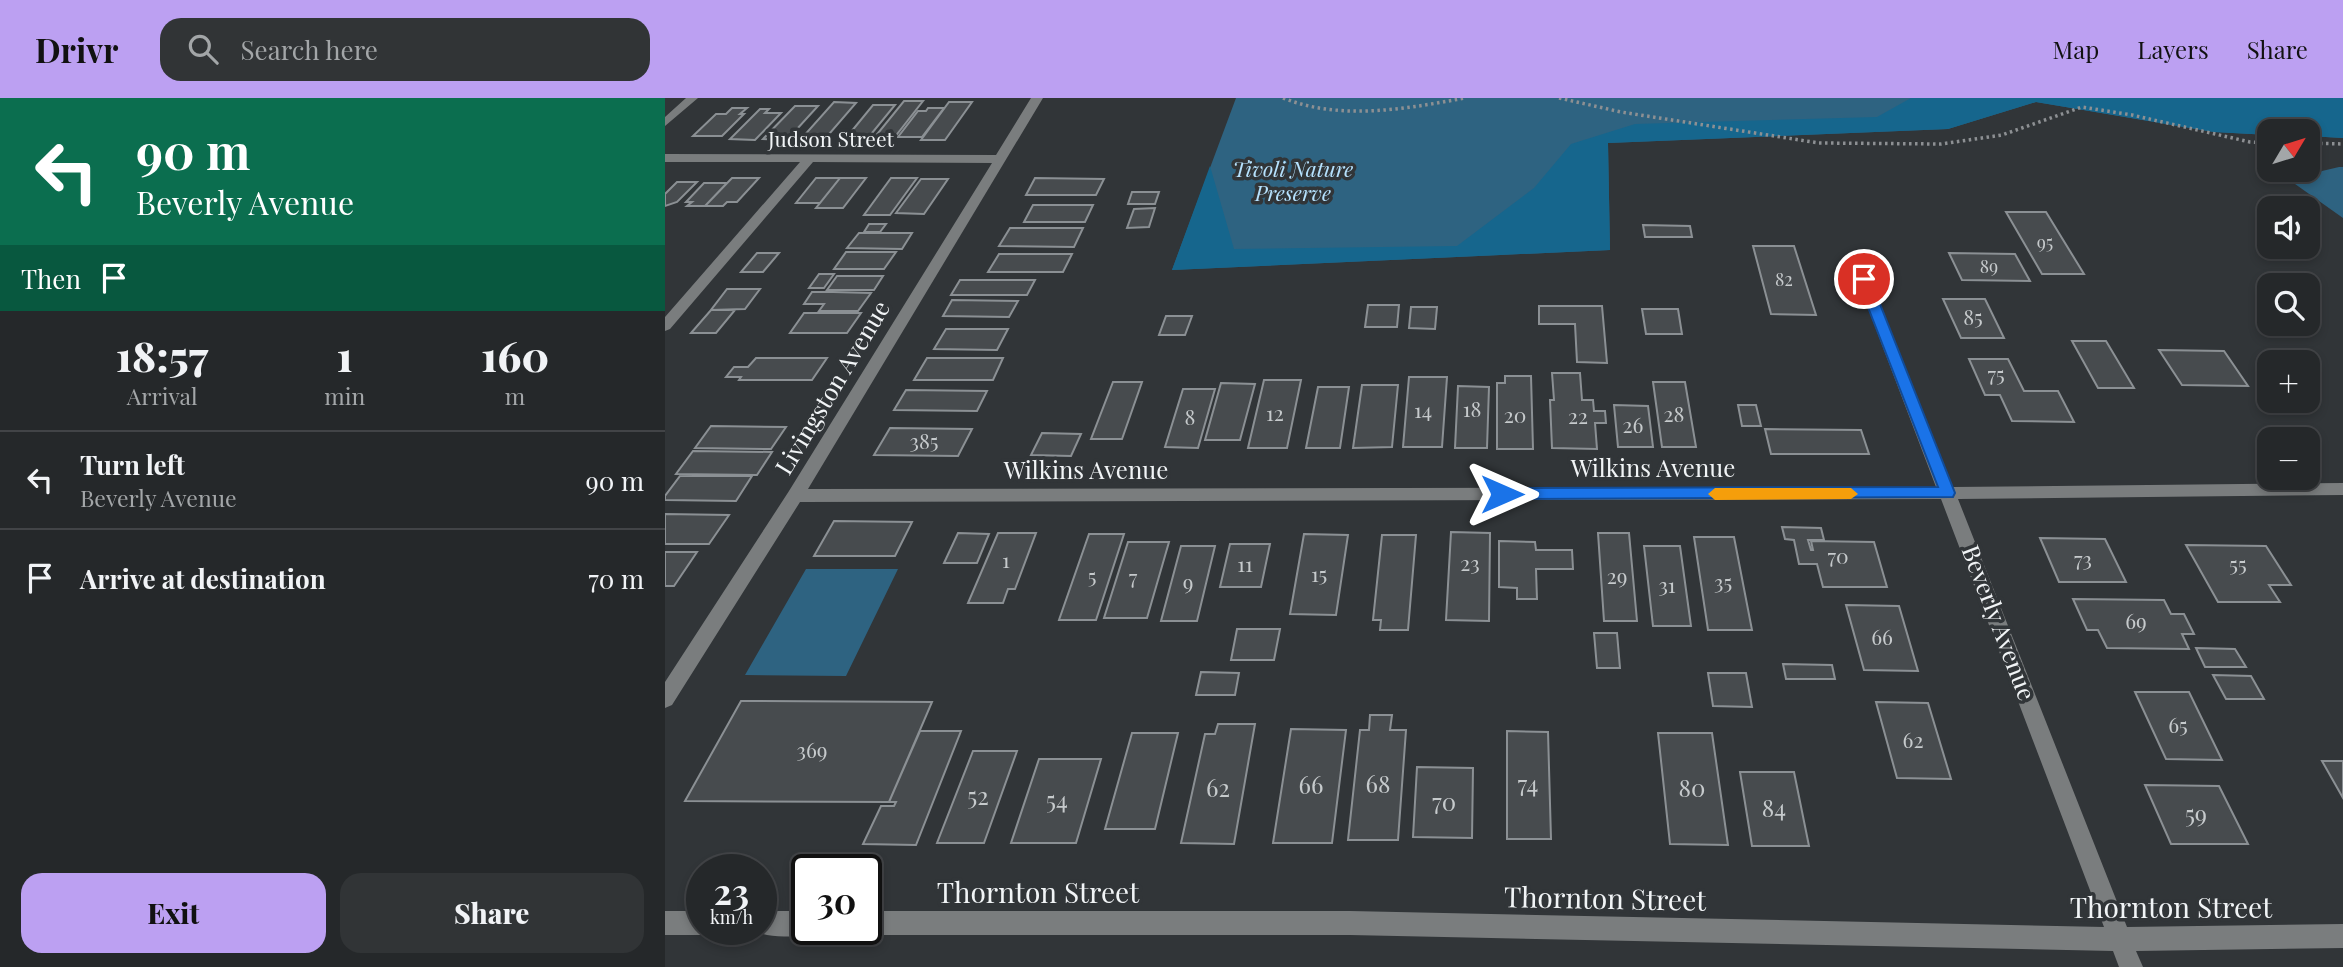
<!DOCTYPE html>
<meta charset="utf-8">
<style>
body{margin:0;font-family:"Playfair Display",serif;background:#313436;color:#f1f3f6;height:100vh;display:flex;flex-direction:column;font-size:26px;white-space:nowrap}
*{box-sizing:border-box;margin:0}
p{font-size:23px;color:#a3a6a8}
.icon{flex:none;width:38px;height:38px;fill:none;stroke:currentColor;stroke-width:2;stroke-linecap:round;stroke-linejoin:round}
.map{position:relative;flex:1;overflow:hidden}
.side{display:flex;flex-direction:column;background:#25282a;width:665px}
.side>*{flex:none}
.banner{background:#0b6e4f;color:#fff;overflow:hidden}
.needle{width:46px;rotate:52deg}
.buttons{position:absolute;left:1592px;top:21px;display:grid;gap:14px}
.buttons a{display:grid;place-items:center;width:63px;height:63px;border-radius:14px;background:#25282a;box-shadow:0 4px 10px #0003,0 0 0 2px #424447;font-size:35px}
.speed{position:absolute;left:21px;top:756px;display:flex;gap:14px;font-size:35px;font-weight:700;text-align:center}
.speed>*{display:grid;place-content:center;width:91px;height:91px;border-radius:50%;background:#25282a;box-shadow:0 4px 10px #0003,0 0 0 2px #424447;line-height:1}
.speed small{font-size:18px;font-weight:400}
.speed .limit{border:4px solid #111;border-radius:10px;background:#fff;color:#111}
.pin{position:absolute;display:grid;place-items:center;width:60px;height:60px;color:#fff;margin:-30px;border:4px solid #fff;border-radius:50%;box-shadow:0 2px 7px #0007}
.me{position:absolute;width:77px;margin:-38px;rotate:90deg;stroke-linejoin:round;filter:drop-shadow(0 0 5px #0008)}
.turn{display:flex;align-items:center;gap:24px;height:147px;padding:0 21px;font-size:32px}
.turn .icon{width:91px;height:91px;stroke-width:2.5}
.turn b{display:block;font-size:49px;line-height:60px}
.then{display:flex;align-items:center;height:66px;padding:0 21px;background:#0003;gap:14px;font-size:26px}
.eta{display:flex;justify-content:space-evenly;align-items:center;height:119px;text-align:center}
.eta b{font-size:42px;font-weight:800;line-height:49px}
.primary-button{display:flex;gap:14px;margin-top:auto;padding:14px 21px}
.primary-button a{flex:1;height:80px;border-radius:21px;background:#bca0f2;color:#111;font-size:28px;font-weight:800;line-height:80px;text-align:center}
.primary-button a+a{background:#313436;color:#f1f3f6}
ul{padding:0;list-style:none}
li{display:flex;align-items:center;gap:21px;height:98px;padding:0 21px;border-top:2px solid #424447}
li div{flex:1}
li b{display:block;font-size:26px}
li em{font-style:normal}
header{display:flex;align-items:center;gap:42px;box-sizing:border-box;height:98px;padding:0 35px;background:#bca0f2;color:#111}
header strong{font-size:33px}
nav{display:flex;gap:38px;margin-inline-start:auto;font-size:24px}
.search{width:490px;height:63px;background:#313436;display:flex;align-items:center;gap:18px;box-sizing:border-box;padding:0 24px;border-radius:21px;color:#a3a6a8;font-size:26px}
main{display:flex;flex:1;min-height:0}
.map>svg:first-child{display:block}
</style>
<header>
<strong>Drivr</strong>
<div class="search"><svg class="icon" aria-label="search" viewBox="0 0 24 24"><circle cx="10" cy="10" r="6"/><path d="M15 15l6 6"/></svg>Search here</div>
<nav><a>Map</a><a>Layers</a><a>Share</a></nav>
</header>
<main>
<section class="side">
<div class="banner">
<div class="turn"><svg class="icon" aria-label="left" viewBox="0 0 24 24"><path d="M17 20v-9H6M10 6l-5 5 5 5"/></svg><div><b>90 m</b>Beverly Avenue</div></div>
<div class="then">Then<svg class="icon" aria-label="arrive" viewBox="0 0 24 24"><path d="M6 21V4h12l-3 4 3 4H6"/></svg></div>
</div>
<div class="eta">
<div><b>18:57</b><p>Arrival</p></div>
<div><b>1</b><p>min</p></div>
<div><b>160</b><p>m</p></div>
</div>
<ul>
<li><svg class="icon" aria-label="left" viewBox="0 0 24 24"><path d="M17 20v-9H6M10 6l-5 5 5 5"/></svg><div><b>Turn left</b><p>Beverly Avenue</p></div><em>90 m</em></li>
<li><svg class="icon" aria-label="arrive" viewBox="0 0 24 24"><path d="M6 21V4h12l-3 4 3 4H6"/></svg><div><b>Arrive at destination</b></div><em>70 m</em></li>
</ul>
<div class="primary-button"><a>Exit</a><a>Share</a></div>
</section>
<div class="map">
<svg width="1678" height="869" viewBox="0 0 1678 869">
<rect width="100%" height="100%" fill="#313538"/>
<path fill="#2e6381" d="M571 0H1678V40L1643 38V33H1605V37L1549 34 1371 4 1283 31 943 45 945 152 507 172Z
M1678 69V120L1623 81 1674 69Z
M141 471H233L181 578 80 577Z"/>
<path fill="#16668d" d="M1246 0H1678V40L1643 38V33H1605V37L1549 34 1371 4 1283 31 943 45 945 152 507 172 545 68 569 151 792 148 869 90 906 46 970 26 1212 19Z"/>
<path fill="#474b4e" stroke="#8b9094" stroke-width="2" d="M239 3H258L229 40H209Z
M169 4 191 5 159 42 136 41Z
M284 4H307L280 42H256Z
M208 7H230L203 40H181Z
M130 8H153L122 42 98 41Z
M67 10H82L75 16H79L57 38H28L51 16H61Z
M263 10H279L257 39H233L253 13H261Z
M95 11H104L100 15H116L90 42 65 41Z
M67 80H94L72 104H62L58 108H40Z
M151 80H175L155 105H131Z
M175 80H201L178 110H151Z
M226 80H252L225 117H199Z
M370 80 439 81 431 97H361Z
M256 81H283L259 116 231 115Z
M12 84H32L12 104 0 108V96Z
M39 85H62L40 108H22L27 104H21Z
M467 94H494L490 106H463Z
M368 107H428L420 124H359Z
M490 110 484 129 462 130 469 111Z
M1341 114H1381L1419 176H1377Z
M204 126H221L215 134H199Z
M978 127 1025 128 1027 139H980Z
M345 130H418L409 149 334 148Z
M194 135H247L237 151 182 150Z
M1088 148H1129L1151 217 1106 216Z
M181 154H231L219 171H169Z
M92 155H114L98 174H76Z
M1284 155 1350 156 1365 183 1297 182Z
M334 156H407L398 174H323Z
M154 176H169L159 190H144Z
M172 178H218L209 192H162Z
M295 182H370L362 197H286Z
M62 191H95L80 211 46 212Z
M147 194H168L206 195 193 213H154L159 206H139Z
M1278 201H1320L1339 240H1296Z
M287 202 353 203 344 219 278 218Z
M703 207H734L732 229H700Z
M874 208H937L942 265 912 264 910 226H874Z
M746 209H772L770 231 744 230Z
M977 211H1013L1017 236H981Z
M46 212H70L51 235H26Z
M139 215H196L182 235H125Z
M501 218H527L520 237H494Z
M281 231H343L332 252 269 251Z
M1407 243H1441L1469 290H1433Z
M1494 252 1559 253 1583 288 1517 287Z
M91 260H162L147 282H74L76 279H61L69 269H83Z
M262 260H338L328 282H249Z
M1304 261H1343L1359 293H1393L1409 324 1347 323 1335 297H1320Z
M887 275H915L917 302H928L929 313H940L941 325H930L932 351 887 350 885 302H889Z
M840 278H866L868 351H832V285H840Z
M744 279H782L777 349H738Z
M599 282H636L622 350H583Z
M448 284H477L457 341H426Z
M988 284H1020L1031 349H997Z
M556 285 590 286 575 342H540Z
M697 287H733L727 349 688 350Z
M793 288 824 289 822 350H790Z
M653 289H684L675 350H641Z
M518 291H550L533 350 500 349Z
M241 292 322 293 312 313 229 312Z
M949 307 983 308 988 349H953Z
M1073 307H1091L1096 328H1077Z
M46 328 121 329 106 351 30 350Z
M225 330 307 331 293 358 209 357Z
M1100 331 1196 332 1204 356H1106Z
M377 335 416 336 406 358 366 357Z
M28 353 107 354 92 377 11 376Z
M15 378H87L71 403 0 402V398Z
M0 416 64 417 44 446H0Z
M169 423 247 424 230 458H149Z
M1117 429 1156 430 1159 442H1143L1146 452H1148L1146 443 1209 444 1222 489H1158L1152 466H1134L1129 442 1120 441Z
M786 434 825 435 824 523 781 522Z
M293 435 324 436 312 465H279Z
M333 435H371L350 491H343L338 505H303Z
M933 435H964L972 523H939Z
M424 436H459L431 522H394Z
M639 436 683 437 671 517 625 516Z
M717 437H751L743 532H715L716 522H708Z
M1029 439H1069L1087 532H1043Z
M1375 440 1440 441 1461 484H1394Z
M834 443 870 444 871 452H907L908 471H871L872 501H852V490L834 489Z
M463 444H504L482 520H439Z
M565 446H605L596 489H555Z
M1521 447 1601 448 1626 487H1604L1615 504H1553Z
M516 448H550L532 523H496Z
M979 448H1015L1026 528H988Z
M0 454H32L9 488H0Z
M1408 501 1499 502 1506 516H1519L1529 536H1517L1524 551 1442 550 1433 532H1422Z
M1181 507 1234 508 1253 573 1199 572Z
M572 531H615L609 562H566Z
M929 535H952L955 570H932Z
M1531 550 1570 551 1581 569H1540Z
M1118 566 1167 567 1170 581H1121Z
M536 574 574 575 570 597H531Z
M1043 575H1081L1087 609 1048 608Z
M1548 577 1586 578 1599 601H1561Z
M1470 594H1524L1557 662 1501 661Z
M76 603 267 604 224 704 20 703Z
M1211 604 1263 605 1286 681 1232 680Z
M705 617H727L725 632H741L733 742H683L695 632H704Z
M553 626H590L569 746 516 745 540 636H550Z
M626 631 681 632 667 745H608Z
M255 633H296L251 747 198 746 216 708H229L231 704H224Z
M842 633 883 634 886 741H842Z
M467 635H513L490 731H440Z
M993 635H1047L1063 747 1005 746Z
M308 653H352L319 745H272Z
M374 661H436L411 745H346Z
M1657 663H1678V700Z
M752 669 808 670 807 740 748 739Z
M1075 674H1129L1144 748H1087Z
M1480 687 1554 688 1583 746H1506Z"/>
<g fill="none" stroke-linecap="round" stroke-linejoin="round">
<path stroke="#8d9093" stroke-width="3.5" stroke-dasharray="2.5 3.5" stroke-linecap="butt" d="M618 0C676 23 740 11 800 0
M894 0 956 14 1154 45 1276 46 1337 37 1417 9 1467 17 1585 44 1605 45
M1643 45 1678 46"/>
<path fill="#7a7d7e" fill-rule="evenodd" d="M21 0H33L0 28V19Z
M366 0H378L143 391 1271 389 1192 181 1194 178H1204L1288 389 1678 385V397L1293 401 1462 829 1678 826V850L1471 853 1478 869H1454L1448 853 685 837H201L193 833 192 831H201V813H685L1439 829 1276 401 135 404 7 607 0 610V584L124 393 327 65 148 64 5 231 0 233V219L135 64H0V56L331 57Z
M0 813H37V831H46L37 837H0Z
M96 813H142V831H151C139 841 99 841 87 831H96Z"/>
</g>
<path fill="#1a73e8" stroke="#114b97" stroke-width="2" d="M1199 177 1205 181 1290 395 1288 399 831 401 829 396 837 390 1273 389 1192 181Z"/>
<path fill="#f59e0b" d="M1050 390H1186L1193 396 1186 401 1050 402 1043 396Z"/>
<g text-anchor="middle" stroke-width="7" stroke-linejoin="round" paint-order="stroke">
<g font-size="18" fill="#c6cacc">
<text x="1380" y="151">95</text>
<text x="1324" y="175">89</text>
<text x="1119" y="188">82</text>
</g>
<g font-size="21" fill="#f1f4f6" stroke="#313538">
<text x="166" y="49">Judson Street</text>
</g>
<g font-size="21" font-style="italic" fill="#b6e2fe" stroke="#313538">
<text x="628" y="79">Tivoli Nature<tspan x="628" dy="24">Preserve</tspan></text>
</g>
<g font-size="21" fill="#c6cacc">
<text x="1308" y="227">85</text>
<text x="1331" y="284">75</text>
<text x="807" y="319">18</text>
<text x="758" y="320">14</text>
<text x="610" y="323">12</text>
<text x="1009" y="324">28</text>
<text x="850" y="325">20</text>
<text x="913" y="326">22</text>
<text x="525" y="327">8</text>
<text x="968" y="335">26</text>
<text x="259" y="351">385</text>
<text x="1173" y="466">70</text>
<text x="1418" y="469">73</text>
<text x="341" y="470">1</text>
<text x="805" y="473">23</text>
<text x="580" y="474">11</text>
<text x="1573" y="474">55</text>
<text x="654" y="484">15</text>
<text x="427" y="486">5</text>
<text x="952" y="486">29</text>
<text x="468" y="487">7</text>
<text x="523" y="492">9</text>
<text x="1058" y="492">35</text>
<text x="1002" y="495">31</text>
<text x="1471" y="531">69</text>
<text x="1217" y="547">66</text>
<text x="1513" y="635">65</text>
<text x="1248" y="650">62</text>
<text x="147" y="660">369</text>
</g>
<g font-size="24" fill="#f1f4f6" stroke="#313538">
<text transform="translate(168 290) rotate(-59)" y="8">Livingston Avenue</text>
<text x="988" y="379">Wilkins Avenue</text>
<text x="421" y="381">Wilkins Avenue</text>
<text transform="translate(1333 525) rotate(69)" y="8">Beverly Avenue</text>
</g>
<g font-size="24" fill="#c6cacc">
<text x="713" y="695">68</text>
<text x="863" y="695">74</text>
<text x="646" y="696">66</text>
<text x="553" y="699">62</text>
<text x="1027" y="699">80</text>
<text x="313" y="707">52</text>
<text x="392" y="711">54</text>
<text x="779" y="713">70</text>
<text x="1109" y="719">84</text>
<text x="1531" y="725">59</text>
</g>
<g font-size="28" fill="#f1f4f6" stroke="#313538">
<text x="373" y="805">Thornton Street</text>
<text transform="translate(940 801) rotate(1)" y="10">Thornton Street</text>
<text x="1506" y="820">Thornton Street</text>
</g>
</g>
</svg>
<div class="buttons">
<a><svg class="needle" viewBox="-14 -14 28 28"><path d="M0-13l5 13h-10z" fill="#e53935"/><path d="M0 13l5-13h-10z" fill="#a3a6a8"/></svg></a>
<a><svg class="icon" aria-label="sound" viewBox="0 0 24 24"><path d="M4 9h4l5-4v14l-5-4H4zM17 9q2 3 0 6"/></svg></a>
<a><svg class="icon" aria-label="search" viewBox="0 0 24 24"><circle cx="10" cy="10" r="6"/><path d="M15 15l6 6"/></svg></a>
<a>+</a>
<a>−</a>
</div>
<div class="speed"><div>23<small>km/h</small></div><div class="limit">30</div></div>
<div class="pin" style="left:1199px;top:181px;background:#d93025"><svg class="icon" aria-label="arrive" viewBox="0 0 24 24"><path d="M6 21V4h12l-3 4 3 4H6"/></svg></div>
<svg class="me" style="left:837px;top:396px" viewBox="-20 -20 40 40"><path d="M0-17L14 15 0 8-14 15z" fill="#1a73e8" stroke="#fff" stroke-width="4"/></svg>
</div>
</main>
